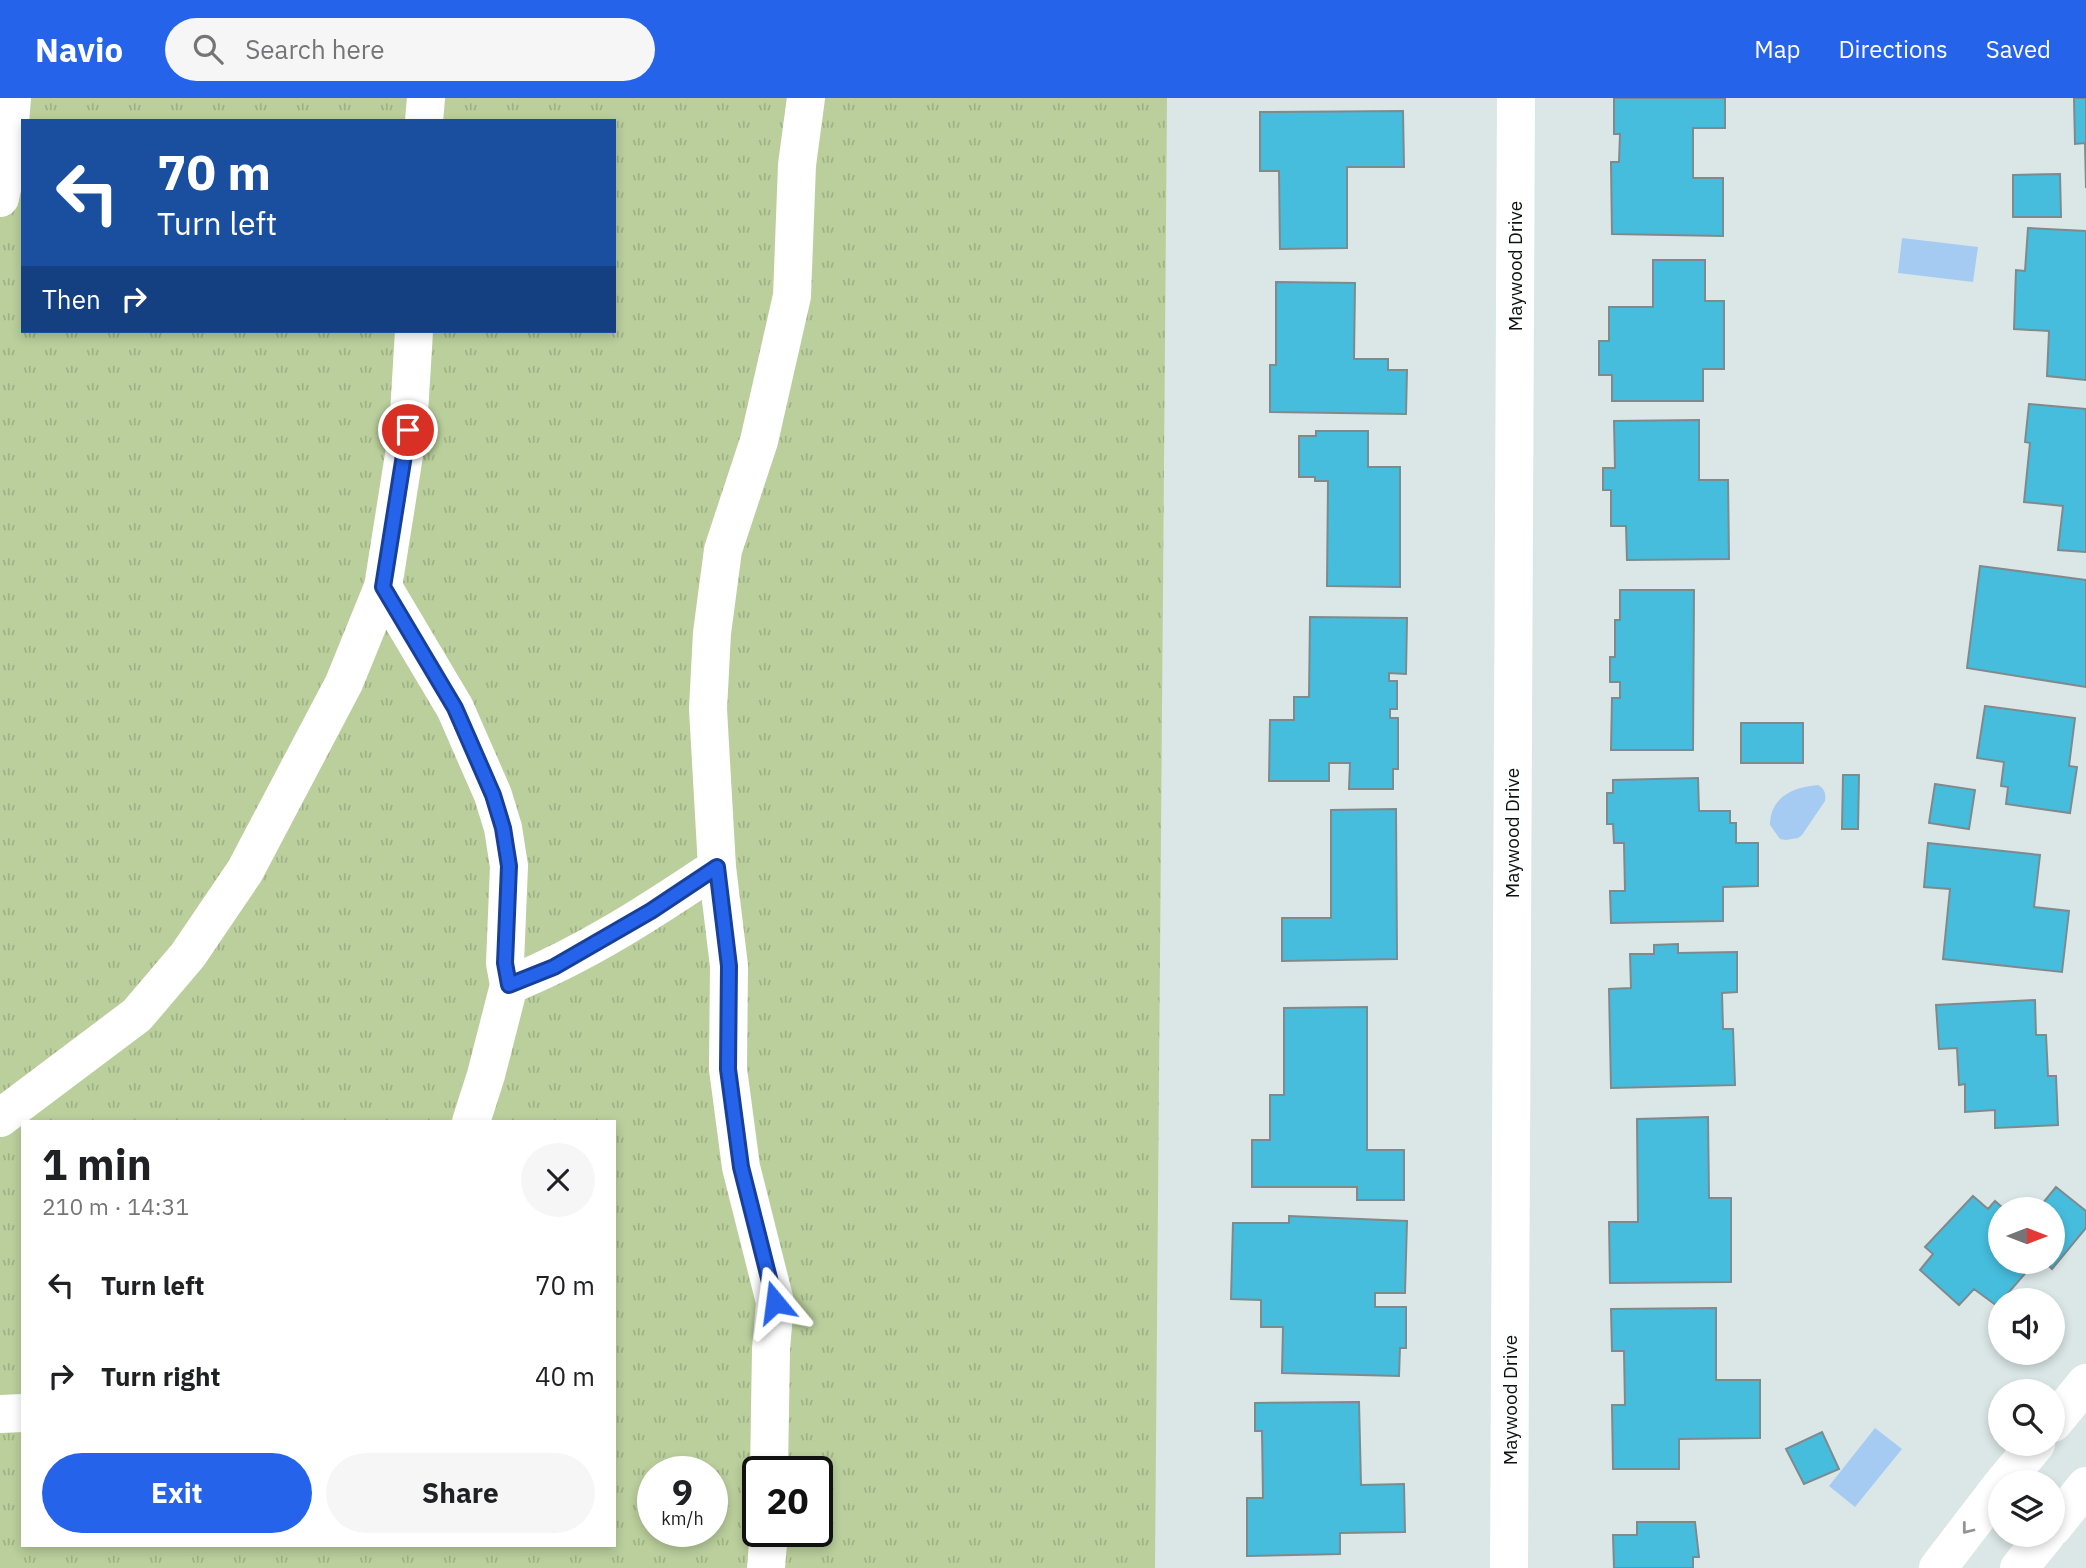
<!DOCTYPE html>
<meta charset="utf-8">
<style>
body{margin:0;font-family:"IBM Plex Sans",sans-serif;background:#f6f6f6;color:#202124;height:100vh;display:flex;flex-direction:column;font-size:26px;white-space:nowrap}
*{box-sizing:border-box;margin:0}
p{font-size:23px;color:#757577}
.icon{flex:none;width:38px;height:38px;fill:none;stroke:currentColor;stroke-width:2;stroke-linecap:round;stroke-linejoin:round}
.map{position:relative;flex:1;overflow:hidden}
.details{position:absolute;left:21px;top:1022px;width:595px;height:427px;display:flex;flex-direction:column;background:#fff;border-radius:0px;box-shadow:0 4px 10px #0003}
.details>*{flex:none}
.hud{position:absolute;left:21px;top:21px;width:595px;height:214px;border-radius:0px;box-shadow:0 4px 10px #0003;background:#1a4fa0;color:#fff;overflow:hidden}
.needle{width:46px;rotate:90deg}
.buttons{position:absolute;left:1988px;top:1099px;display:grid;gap:14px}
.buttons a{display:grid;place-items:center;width:77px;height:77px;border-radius:50%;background:#fff;box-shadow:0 4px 10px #0003;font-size:35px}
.speed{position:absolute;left:637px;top:1358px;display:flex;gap:14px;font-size:35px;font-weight:700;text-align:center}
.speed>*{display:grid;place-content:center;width:91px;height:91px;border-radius:50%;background:#fff;box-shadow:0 4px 10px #0003;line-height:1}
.speed small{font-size:18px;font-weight:400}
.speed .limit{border:4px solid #111;border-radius:10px;background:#fff;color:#111}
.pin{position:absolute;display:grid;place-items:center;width:60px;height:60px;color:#fff;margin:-30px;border:4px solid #fff;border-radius:50%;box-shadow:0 2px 7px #0007}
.me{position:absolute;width:77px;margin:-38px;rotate:344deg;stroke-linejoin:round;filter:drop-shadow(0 0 5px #0008)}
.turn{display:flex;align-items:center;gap:24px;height:147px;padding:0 21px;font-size:32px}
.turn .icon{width:91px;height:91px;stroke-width:2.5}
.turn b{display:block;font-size:49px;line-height:60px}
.then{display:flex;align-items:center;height:66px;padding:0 21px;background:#0003;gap:14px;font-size:26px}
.round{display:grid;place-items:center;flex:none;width:74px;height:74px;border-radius:37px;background:#f6f6f6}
.headline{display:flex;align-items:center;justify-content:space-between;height:119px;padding:0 21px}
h1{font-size:42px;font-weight:800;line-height:52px}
.primary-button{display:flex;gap:14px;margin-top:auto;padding:14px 21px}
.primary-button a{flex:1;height:80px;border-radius:42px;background:#2563eb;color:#fff;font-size:28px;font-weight:800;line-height:80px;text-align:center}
.primary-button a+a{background:#f6f6f6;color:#202124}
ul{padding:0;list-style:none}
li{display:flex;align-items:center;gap:21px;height:91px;padding:0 21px}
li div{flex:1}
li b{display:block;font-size:26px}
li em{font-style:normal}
header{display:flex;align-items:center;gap:42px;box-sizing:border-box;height:98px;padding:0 35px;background:#2563eb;color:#fff}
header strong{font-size:33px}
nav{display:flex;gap:38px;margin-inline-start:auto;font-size:24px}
.search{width:490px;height:63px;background:#f6f6f6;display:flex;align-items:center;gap:18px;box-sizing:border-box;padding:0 24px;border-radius:38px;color:#757577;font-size:26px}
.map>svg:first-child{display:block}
</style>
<header>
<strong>Navio</strong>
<div class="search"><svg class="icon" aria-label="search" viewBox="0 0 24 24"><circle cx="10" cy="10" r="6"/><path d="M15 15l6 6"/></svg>Search here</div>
<nav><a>Map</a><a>Directions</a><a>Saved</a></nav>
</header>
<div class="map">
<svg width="2086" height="1470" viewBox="0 0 2086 1470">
<defs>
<pattern id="grass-tufts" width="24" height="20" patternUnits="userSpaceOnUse" patternTransform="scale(1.75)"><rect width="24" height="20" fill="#bacf9c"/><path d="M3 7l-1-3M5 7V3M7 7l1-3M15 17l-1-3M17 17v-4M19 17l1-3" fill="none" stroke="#9fb185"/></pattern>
</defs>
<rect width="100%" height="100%" fill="#dae7e6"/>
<path fill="url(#grass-tufts)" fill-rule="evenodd" d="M0 0H1167L1155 1470H0ZM23 23H614V233H23ZM23 1024H614V1447H23ZM653 1374H712V1433H653ZM758 1374H817V1433H758Z"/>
<path fill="#a6cbf2" d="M1902 140 1978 149 1973 184 1898 175Z
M1818 687C1825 691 1826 696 1825 703L1802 737 1798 740 1786 742 1780 741 1770 727C1770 700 1792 689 1818 687Z
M1875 1330 1902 1351 1855 1409 1829 1388Z"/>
<path fill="#46bddd" stroke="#7f8a8e" stroke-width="2" d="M1614 0H1725V30H1693V80H1723V138L1612 136 1611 64H1619L1620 36H1614Z
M2074 0H2086V90L2085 45 2075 46Z
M1403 13 1404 69H1347V150L1280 151 1279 73H1260V14Z
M2060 76 2061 119H2013V77Z
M2028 130 2086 133V282L2047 278 2049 233 2014 231 2016 172 2025 173Z
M1653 162H1705V203H1724V271H1703V303H1612V277H1599V243H1609V209H1653Z
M1276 184 1355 185 1354 261H1388V272H1407L1406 316 1270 314V267H1276Z
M2029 306 2086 311V454L2058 452 2063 408 2024 404 2030 345 2025 344Z
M1699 322V382H1728L1729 461 1627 462 1626 428H1611V392H1603V370H1615L1614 323Z
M1316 333H1368V369H1400V489L1327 488 1328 383H1315V379H1299V338H1316Z
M1980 468 2086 482V589L1967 570Z
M1620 492H1694L1693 652H1611L1612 600H1620V584H1610V559H1615V522H1620Z
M1310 519 1407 520 1406 576 1389 575V583H1397V611H1390V620H1398V671H1393V691H1349L1350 665H1329V683H1269L1270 622H1294V599H1309Z
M1985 608 2075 620 2069 668 2077 669 2070 715 2006 706 2008 689 2001 688 2004 664 1977 660Z
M1741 625H1803V665H1741Z
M1843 677H1859L1858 731H1842Z
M1698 680 1699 713H1730V725H1736V745H1758V788L1723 789V823L1611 825 1610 793H1625L1624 745H1614L1613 726H1607V695H1613V682Z
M1935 686 1975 692 1969 731 1929 725Z
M1396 711 1397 861 1282 863V820H1331V712Z
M1928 745 2040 757 2034 809 2069 813 2062 874 1943 861 1950 791 1924 789Z
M1678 846V855L1737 854V894L1722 895 1723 931H1733L1735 987 1611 990 1609 891 1631 890 1630 856H1654V847Z
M2035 902 2036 937H2046L2048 978H2056L2058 1027 1995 1030V1012L1965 1014V986L1959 987 1957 950 1939 951 1936 907Z
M1367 909V1052H1404V1102H1357V1089H1252V1042H1270V997H1284V910Z
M1708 1019 1709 1100H1731V1184L1610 1185 1609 1124H1638L1637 1021Z
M2056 1089 2086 1113V1130L2052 1171 2045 1164H2053V1111H2038Z
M1973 1098 1988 1111 1995 1103 2004 1111H2000V1164H2035L1997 1208 1974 1191 1959 1207 1920 1172 1933 1156 1925 1149Z
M1289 1118 1407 1123 1405 1195H1375V1209H1406V1250H1400L1399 1278 1282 1275 1283 1229H1261V1202L1231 1201 1233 1125H1289Z
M1716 1210V1282H1760V1340L1679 1341V1371H1613L1612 1307H1625L1624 1253H1612L1611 1211Z
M1359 1304 1361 1387 1404 1386 1405 1434 1340 1435V1456L1247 1458V1400H1263L1262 1333H1255V1305Z
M1822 1334 1839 1371 1804 1386 1786 1351Z
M1637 1424H1695L1699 1459H1693V1470H1614L1613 1437H1637Z"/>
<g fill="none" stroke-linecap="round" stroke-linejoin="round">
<path stroke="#fff" stroke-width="38" d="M424 23 426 0
M0 100 6 72 12 0
M383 489 455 610 493 697 503 730 509 768 505 865 509 887 486 977 471 1024
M509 887C584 857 650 814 717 769
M0 1020 137 917 188 857 245 773 344 585 383 489 408 332 414 233
M0 1316 23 1315
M769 1374 771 1251 775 1204 741 1069 728 971 729 868 717 769 708 611 712 535 723 452 759 343 792 198 797 67 806 0
M766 1470 769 1433
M1509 1470 1516 0"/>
<path stroke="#fff" stroke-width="38" d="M2053 1325 2086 1285
M2004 1384 2036 1346
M2053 1429 2086 1388
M1938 1470 2000 1389
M2019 1470 2046 1437"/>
</g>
<defs><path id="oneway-chevron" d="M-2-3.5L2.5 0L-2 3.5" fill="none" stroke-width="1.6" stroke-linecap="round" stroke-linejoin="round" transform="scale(1.75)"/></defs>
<use stroke="#939594" href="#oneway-chevron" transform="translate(1967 1431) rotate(128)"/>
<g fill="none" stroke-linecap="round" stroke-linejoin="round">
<defs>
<path id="route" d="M408 332 383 489 455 610 493 697 503 730 509 768 505 865 509 887 554 869 651 813 717 769 729 868 728 971 741 1069 775 1204"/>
</defs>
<use href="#route" stroke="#184099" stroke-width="18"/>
<use href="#route" stroke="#2563eb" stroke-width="12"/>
</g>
<g text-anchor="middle" stroke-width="7" stroke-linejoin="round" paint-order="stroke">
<g font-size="19" fill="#0e1312" stroke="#fff">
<text transform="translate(1515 168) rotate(-90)" y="7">Maywood Drive</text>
<text transform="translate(1512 735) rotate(-90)" y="7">Maywood Drive</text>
<text transform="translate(1510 1302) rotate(-90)" y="7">Maywood Drive</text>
</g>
</g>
</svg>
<div class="buttons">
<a><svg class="needle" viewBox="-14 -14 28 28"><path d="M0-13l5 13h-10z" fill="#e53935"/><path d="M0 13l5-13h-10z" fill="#757577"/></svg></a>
<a><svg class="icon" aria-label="sound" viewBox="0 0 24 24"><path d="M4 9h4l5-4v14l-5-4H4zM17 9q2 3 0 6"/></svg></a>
<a><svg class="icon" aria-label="search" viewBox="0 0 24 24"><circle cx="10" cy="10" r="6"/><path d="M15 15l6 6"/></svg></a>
<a><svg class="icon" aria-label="layers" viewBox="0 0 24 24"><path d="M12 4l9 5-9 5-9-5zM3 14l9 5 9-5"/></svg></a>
</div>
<div class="speed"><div>9<small>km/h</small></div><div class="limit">20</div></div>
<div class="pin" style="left:408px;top:332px;background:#d93025"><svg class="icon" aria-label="arrive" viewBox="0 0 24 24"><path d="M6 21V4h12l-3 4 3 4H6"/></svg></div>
<svg class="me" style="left:775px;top:1204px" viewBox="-20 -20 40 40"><path d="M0-17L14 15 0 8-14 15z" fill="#2563eb" stroke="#fff" stroke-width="4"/></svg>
<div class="hud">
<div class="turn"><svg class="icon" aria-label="left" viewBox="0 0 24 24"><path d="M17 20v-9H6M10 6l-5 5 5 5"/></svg><div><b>70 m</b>Turn left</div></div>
<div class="then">Then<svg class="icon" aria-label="right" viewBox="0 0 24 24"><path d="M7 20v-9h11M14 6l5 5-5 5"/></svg></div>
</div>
<section class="details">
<div class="headline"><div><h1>1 min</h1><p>210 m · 14:31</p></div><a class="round"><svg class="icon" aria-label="close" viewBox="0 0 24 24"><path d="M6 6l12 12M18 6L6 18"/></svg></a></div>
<ul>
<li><svg class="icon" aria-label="left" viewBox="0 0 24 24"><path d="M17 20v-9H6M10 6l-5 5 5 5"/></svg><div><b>Turn left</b></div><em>70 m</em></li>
<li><svg class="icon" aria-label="right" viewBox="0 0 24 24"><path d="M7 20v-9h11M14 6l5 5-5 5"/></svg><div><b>Turn right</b></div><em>40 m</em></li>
</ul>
<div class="primary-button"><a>Exit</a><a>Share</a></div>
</section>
</div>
